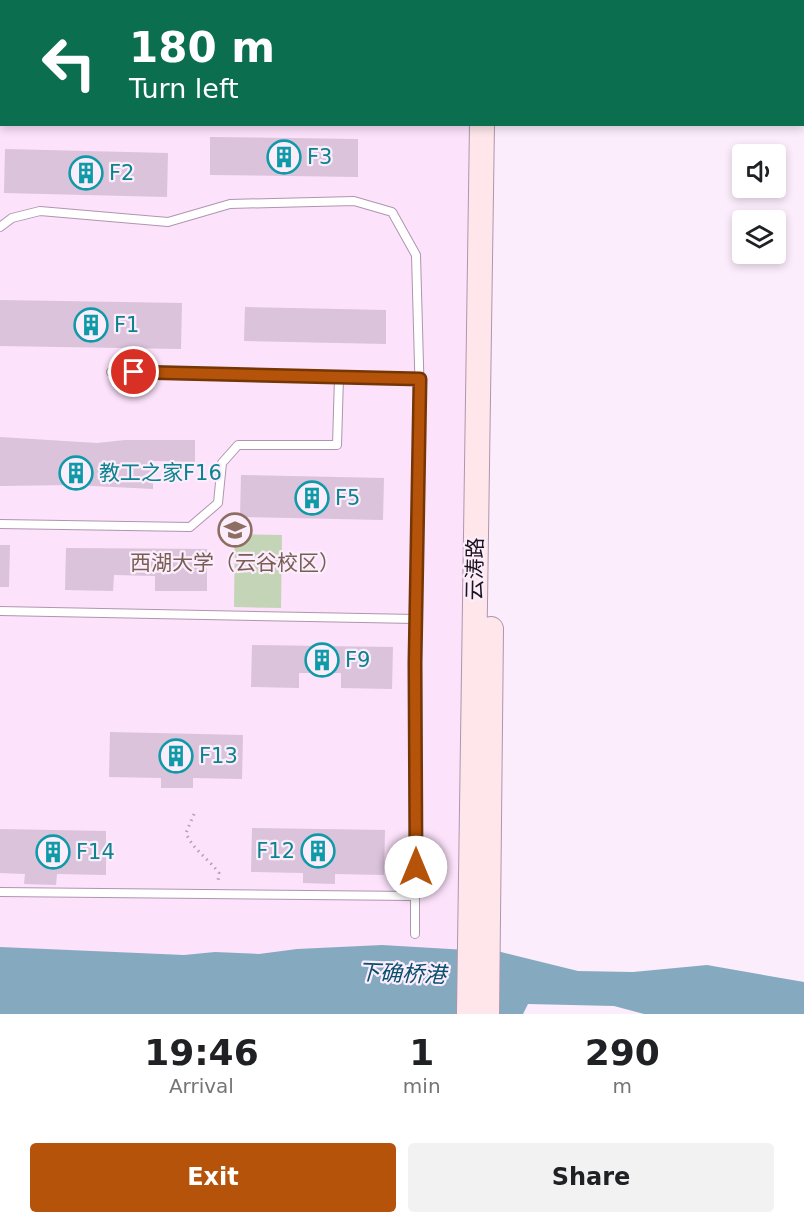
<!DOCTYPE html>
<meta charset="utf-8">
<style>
body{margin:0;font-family:"DejaVu Sans","Noto Sans SC",sans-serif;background:#f2f2f2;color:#202124;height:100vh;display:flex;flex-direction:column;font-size:22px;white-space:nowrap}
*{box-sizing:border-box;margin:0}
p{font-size:20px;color:#757577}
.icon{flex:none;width:33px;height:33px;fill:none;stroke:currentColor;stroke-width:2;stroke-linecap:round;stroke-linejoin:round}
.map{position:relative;height:1014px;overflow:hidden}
.panel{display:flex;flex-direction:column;background:#fff;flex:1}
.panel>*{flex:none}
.top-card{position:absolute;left:0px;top:0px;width:804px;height:126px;box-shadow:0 3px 9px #0003;background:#0b6e4f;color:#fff;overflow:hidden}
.buttons{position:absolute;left:732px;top:144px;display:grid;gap:12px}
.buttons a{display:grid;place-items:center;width:54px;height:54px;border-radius:6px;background:#fff;box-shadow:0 3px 9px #0003;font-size:30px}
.pin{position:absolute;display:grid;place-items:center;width:51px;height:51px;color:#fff;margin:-26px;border:3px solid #fff;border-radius:50%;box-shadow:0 2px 6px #0007}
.me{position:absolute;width:66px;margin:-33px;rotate:0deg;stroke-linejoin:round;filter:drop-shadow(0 0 4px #0008)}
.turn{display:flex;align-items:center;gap:21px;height:126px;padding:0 30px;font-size:27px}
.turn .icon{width:78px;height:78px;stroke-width:2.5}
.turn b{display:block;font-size:42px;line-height:51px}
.eta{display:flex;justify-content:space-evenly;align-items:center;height:102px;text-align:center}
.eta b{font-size:36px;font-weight:700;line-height:42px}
.cta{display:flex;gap:12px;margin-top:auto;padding:12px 30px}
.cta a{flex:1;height:69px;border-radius:6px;background:#b45309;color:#fff;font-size:24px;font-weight:700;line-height:69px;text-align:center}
.cta a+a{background:#f2f2f2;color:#202124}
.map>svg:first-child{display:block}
</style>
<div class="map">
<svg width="804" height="1014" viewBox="0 0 804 1014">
<rect width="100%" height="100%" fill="#fcedfc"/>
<path fill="#fce2fb" d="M0 0H471L2 2V124L469 125V1014H0Z"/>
<path fill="#c4d4b6" d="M235 534 282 535 281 608 234 607Z"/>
<path fill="#85aac0" d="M382 945 501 952 578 971 633 972 707 965 804 982V1014H644L614 1006 528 1004 523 1014H0V947L184 955 215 952 259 954 297 949Z"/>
<path fill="#dbc3db" d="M210 137 358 139V177L210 175Z
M5 149 168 153 167 197 4 193Z
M0 300 182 303 181 349 0 346Z
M245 307 386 310V344L244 341Z
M0 437 97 443 125 440H195V462L153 461V489L73 485 0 486Z
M241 475 384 478 383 520 240 517Z
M0 545H10L9 587H0Z
M66 548 207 549V591H155V576L114 575 113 591 65 590Z
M252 645 393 647 392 689 341 688V673H299V688L251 687Z
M110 732 243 735 242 779 193 778V788H161V778L109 777Z
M252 828 385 830 384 875 335 874V884L303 883V873L251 872Z
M0 829 106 831V875L57 874 56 885 24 884 25 874 0 873Z"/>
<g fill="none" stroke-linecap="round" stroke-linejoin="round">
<defs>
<path id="lane" d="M242 2V0
M0 227 12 218 40 211 168 222 230 204 354 201 392 212 416 255 420 401 415 663V934
M111 372 420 379
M0 524 190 527 218 503 222 463 238 445H337L339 377
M0 611 416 619
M0 892 415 896"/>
<path id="street" d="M397 2V0
M0 36H2"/>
<path id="secondary" d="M498 2V0
M469 1014 482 124
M487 1014 491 629"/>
</defs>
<use href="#lane" stroke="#ae96ae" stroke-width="10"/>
<use href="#street" stroke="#ae96ae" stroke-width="18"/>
<use href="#secondary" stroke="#ae96ae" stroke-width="26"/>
<path stroke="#afa2af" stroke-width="3" stroke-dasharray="1.5 4.5" stroke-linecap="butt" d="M10 0 11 2
M0 96 2 93
M194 814 186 833C193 850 208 858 219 873L218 881"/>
<use href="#lane" stroke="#fff" stroke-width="8"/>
<use href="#street" stroke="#fff" stroke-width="16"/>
<use href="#secondary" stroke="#fee6ea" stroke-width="24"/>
</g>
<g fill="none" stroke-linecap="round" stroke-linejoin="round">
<defs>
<path id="route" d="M134 372 420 379 415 663 416 867"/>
</defs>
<use href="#route" stroke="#753606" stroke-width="15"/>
<use href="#route" stroke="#b45309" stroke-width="10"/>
</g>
<defs>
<symbol id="building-ring" viewBox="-11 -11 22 22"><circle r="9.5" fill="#fcedfc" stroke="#0f9aa8" stroke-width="1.5"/><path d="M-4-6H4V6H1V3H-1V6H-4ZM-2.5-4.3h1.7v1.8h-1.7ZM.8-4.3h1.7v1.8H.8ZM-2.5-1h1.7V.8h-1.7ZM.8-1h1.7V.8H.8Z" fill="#0f9aa8"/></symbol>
<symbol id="university-ring" viewBox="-11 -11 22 22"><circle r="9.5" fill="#fcedfc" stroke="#8d6e63" stroke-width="1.5"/><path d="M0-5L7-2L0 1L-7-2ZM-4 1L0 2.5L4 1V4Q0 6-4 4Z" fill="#8d6e63"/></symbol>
</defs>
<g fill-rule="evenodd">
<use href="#building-ring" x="265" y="138" width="38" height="38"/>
<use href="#building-ring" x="67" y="154" width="38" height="38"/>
<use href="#building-ring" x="72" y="306" width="38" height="38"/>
<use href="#building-ring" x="57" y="454" width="38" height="38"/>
<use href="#building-ring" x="293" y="479" width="38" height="38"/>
<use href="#university-ring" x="216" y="511" width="38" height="38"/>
<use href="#building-ring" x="303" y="641" width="38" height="38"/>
<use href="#building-ring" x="157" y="737" width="38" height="38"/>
<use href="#building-ring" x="299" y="832" width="38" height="38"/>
<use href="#building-ring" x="34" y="833" width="38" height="38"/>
</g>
<g text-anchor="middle" stroke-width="4.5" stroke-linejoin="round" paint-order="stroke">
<g font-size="21" fill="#0d838f" stroke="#fcedfc" text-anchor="start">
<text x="307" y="164">F3</text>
<text x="109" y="180">F2</text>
<text x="114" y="332">F1</text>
<text x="99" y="480">教工之家F16</text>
<text x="335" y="505">F5</text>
<text x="345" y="667">F9</text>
<text x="199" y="763">F13</text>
<text x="295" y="858" text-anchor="end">F12</text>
<text x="76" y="859">F14</text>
</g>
<g font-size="21" fill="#785e54" stroke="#fcedfc">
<text x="235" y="570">西湖大学（云谷校区）</text>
</g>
<g font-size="21" fill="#1c131c" stroke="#fcedfc">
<text transform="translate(475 569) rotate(-89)" y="7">云涛路</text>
</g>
<g font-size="22" font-style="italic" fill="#074f6d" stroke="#fcedfc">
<text transform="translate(402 973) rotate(2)" y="8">下确桥港</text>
</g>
</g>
</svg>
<div class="buttons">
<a><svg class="icon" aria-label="sound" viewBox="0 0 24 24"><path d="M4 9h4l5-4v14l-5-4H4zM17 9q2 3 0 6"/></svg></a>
<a><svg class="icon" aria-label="layers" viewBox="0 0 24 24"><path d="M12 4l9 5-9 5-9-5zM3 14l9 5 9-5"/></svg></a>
</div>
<div class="pin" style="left:134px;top:372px;background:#d93025"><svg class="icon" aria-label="arrive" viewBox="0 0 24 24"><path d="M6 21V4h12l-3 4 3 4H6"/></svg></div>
<svg class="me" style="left:416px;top:867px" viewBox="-20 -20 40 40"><circle r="19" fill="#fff"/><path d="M0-13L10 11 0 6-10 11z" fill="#b45309"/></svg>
<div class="top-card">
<div class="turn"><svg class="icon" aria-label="left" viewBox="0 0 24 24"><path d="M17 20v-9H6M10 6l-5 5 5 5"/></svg><div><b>180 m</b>Turn left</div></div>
</div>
</div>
<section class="panel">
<div class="eta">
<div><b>19:46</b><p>Arrival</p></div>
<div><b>1</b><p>min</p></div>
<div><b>290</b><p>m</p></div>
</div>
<div class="cta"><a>Exit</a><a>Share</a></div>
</section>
